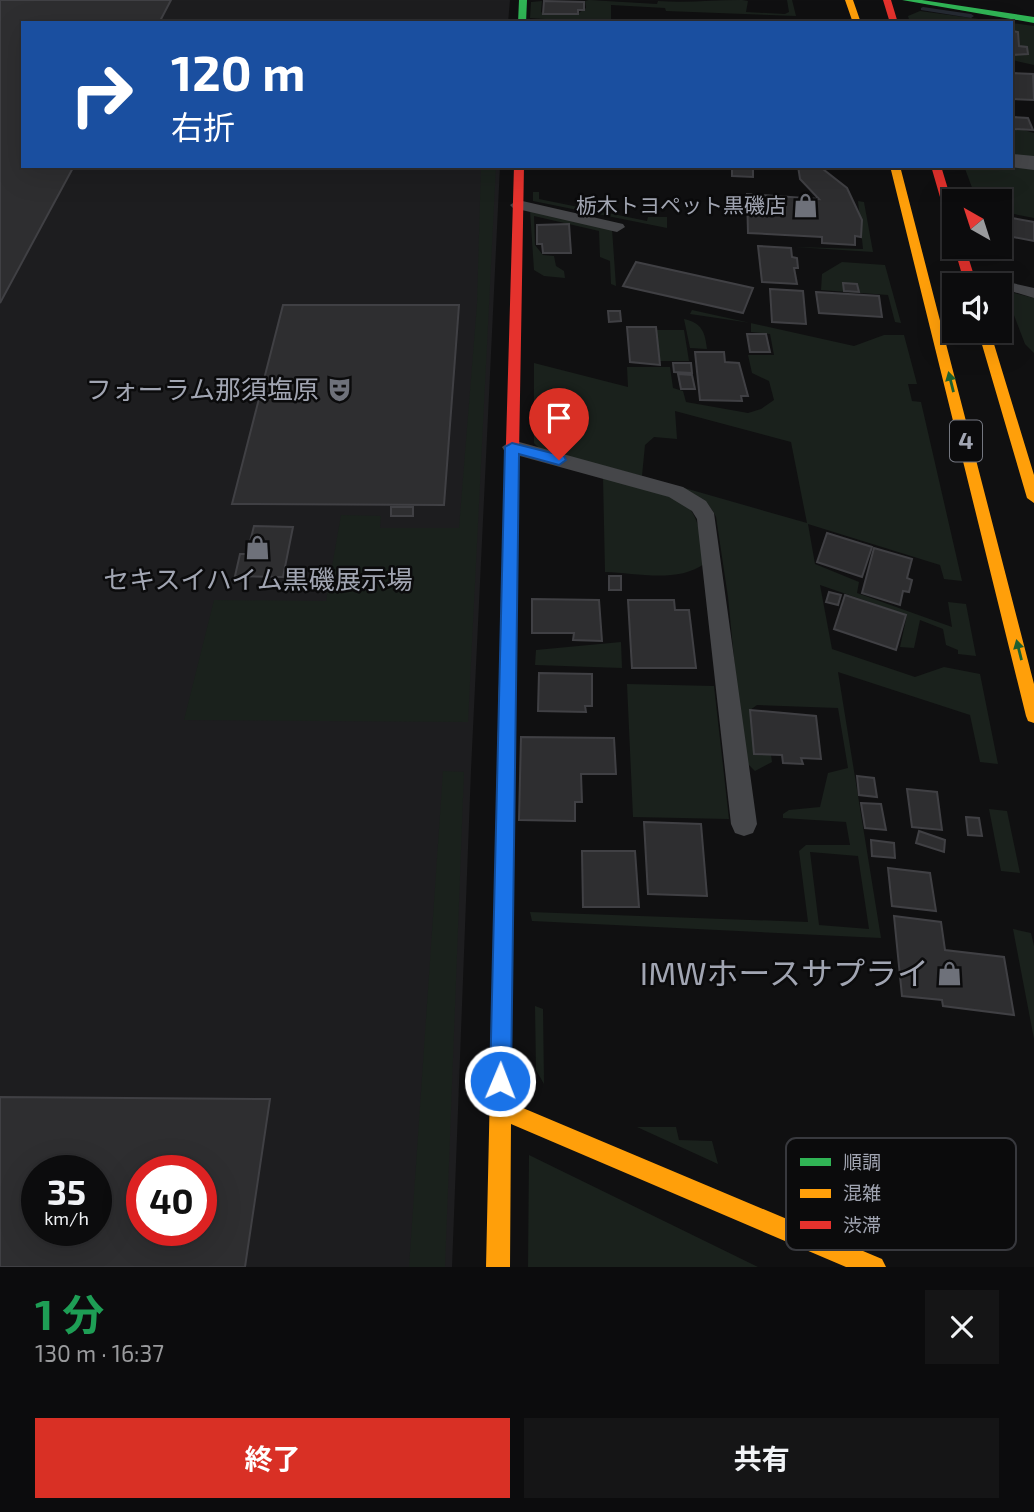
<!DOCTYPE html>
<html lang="ja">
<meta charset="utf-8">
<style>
body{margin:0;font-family:"Exo 2","Noto Sans JP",sans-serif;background:#151516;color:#f1f3f6;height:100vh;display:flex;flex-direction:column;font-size:26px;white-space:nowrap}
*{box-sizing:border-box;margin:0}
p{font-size:23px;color:#9a9b9d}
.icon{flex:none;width:38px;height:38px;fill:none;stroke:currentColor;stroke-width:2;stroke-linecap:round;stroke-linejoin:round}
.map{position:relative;height:1267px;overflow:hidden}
.panel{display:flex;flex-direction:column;background:#0c0c0d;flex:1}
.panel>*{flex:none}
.banner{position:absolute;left:21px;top:21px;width:992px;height:147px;border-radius:0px;box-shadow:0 7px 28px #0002,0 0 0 2px #2c2c2e;background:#1a4fa0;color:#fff;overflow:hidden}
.needle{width:46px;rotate:321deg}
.fabs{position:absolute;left:942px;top:189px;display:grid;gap:14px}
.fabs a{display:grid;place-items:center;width:70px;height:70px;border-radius:0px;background:#0c0c0d;box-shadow:0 7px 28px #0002,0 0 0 2px #2c2c2e;font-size:35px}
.speed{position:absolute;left:21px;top:1155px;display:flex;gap:14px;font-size:35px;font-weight:700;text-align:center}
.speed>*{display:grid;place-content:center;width:91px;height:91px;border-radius:50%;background:#0c0c0d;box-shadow:0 7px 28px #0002,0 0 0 2px #2c2c2e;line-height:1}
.speed small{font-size:18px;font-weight:400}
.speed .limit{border:10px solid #d22;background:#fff;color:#111}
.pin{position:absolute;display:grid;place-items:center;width:60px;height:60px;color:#fff;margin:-72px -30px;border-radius:50% 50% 50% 0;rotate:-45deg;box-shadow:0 0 7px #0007}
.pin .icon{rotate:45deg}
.me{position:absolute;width:77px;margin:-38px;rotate:1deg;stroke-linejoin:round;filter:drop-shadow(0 0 5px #0008)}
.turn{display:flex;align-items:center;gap:24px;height:147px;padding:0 35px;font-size:32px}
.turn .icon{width:91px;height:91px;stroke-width:2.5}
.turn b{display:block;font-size:49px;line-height:60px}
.round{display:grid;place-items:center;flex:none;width:74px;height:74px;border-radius:0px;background:#151516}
.overview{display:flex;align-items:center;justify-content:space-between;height:119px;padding:0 35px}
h1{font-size:42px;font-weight:700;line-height:52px;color:#1e9e55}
.action{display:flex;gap:14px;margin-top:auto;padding:14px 35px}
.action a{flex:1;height:80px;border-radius:0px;background:#d93025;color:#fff;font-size:28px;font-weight:700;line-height:80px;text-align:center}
.action a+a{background:#151516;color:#f1f3f6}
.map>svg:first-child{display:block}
</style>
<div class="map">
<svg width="1034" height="1267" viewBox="0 0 1034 1267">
<rect width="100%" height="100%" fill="#101011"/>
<path fill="#1d1d1f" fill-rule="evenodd" d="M0 0H510L508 23H23V166H500L471 770 452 1267H0ZM37 1171H96V1230H37ZM142 1171H201V1230H142Z"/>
<path fill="#1a211c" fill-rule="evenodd" d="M589 0 657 4 658 1C687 3 713 0 742 0L748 1 746 12 785 14 789 12 787 0H792L796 16 666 11 665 8 611 5V23H545V19L530 18 531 2 542 1 541 12 545 15H576L586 8 585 1Z
M920 11 1008 23H910L908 16Z
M1012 23 1034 26V65L1012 60Z
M1012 114 1017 128 1034 133V218L999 211V201H977L964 166H1012Z
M481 166H496L468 722 184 720 214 600 326 601 341 515 381 516 380 528H459L477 304Z
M533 192H539V199L647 221 648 217H667V228L533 201Z
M858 201 864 202 873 252 795 247 863 249Z
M530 211 612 229 616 286 611 284 610 261 600 257 599 231 534 216 535 245 543 255 554 256 556 266 564 271 565 278 544 276 534 270Z
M842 262 885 265 901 323 895 322 888 295 821 290 822 274Z
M1010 292 1034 298V353L1025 344 1007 297Z
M692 310 854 346 884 335H904L917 384H908L912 401 921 402 962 581 944 579 940 565 808 524 815 564 859 582 857 593 952 627 948 602 966 604 976 656 958 654V650L946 645 943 629 920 620 914 648 900 647 907 615 820 585 832 649 915 677 944 667 980 674 998 764 980 762 970 715 838 672 881 938 532 921 530 912 808 922 799 851 806 845H850L846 822 783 818V814L789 810 820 807 828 773 848 768 838 708 757 705 750 710 754 754 771 755 772 762 755 771 744 760 728 597 716 517C709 501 696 495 681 487L807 523 791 442 675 411 677 439 654 437 645 445 642 476 540 449 534 443V363L628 387 627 367H670L673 388 683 391 686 402 748 413 761 409 774 400 769 381 752 373 748 355H774L770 334 751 332V323L690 314ZM810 852 858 856 869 929 819 925Z
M684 319C702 323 705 332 707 349L690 348Z
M656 330H684L689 361H660Z
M603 477 681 500C702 516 700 540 704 564 678 583 636 573 605 572Z
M621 642 622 668 535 665 536 650Z
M627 684 714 686 729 819 633 817Z
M443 771 464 772 445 1267H409Z
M989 809 1007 811 1020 873 1001 871Z
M1013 929 1031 933 1034 946V1039Z
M535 1006 543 1009 544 1084 536 1070Z
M637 1127H676L679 1140 712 1141 718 1164Z
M529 1155 758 1267H528Z"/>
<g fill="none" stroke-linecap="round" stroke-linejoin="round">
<path fill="#252a32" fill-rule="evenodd" d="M923 7 971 14 974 16 971 18 921 10V8Z"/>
</g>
<path fill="#2e2e30" stroke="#404044" stroke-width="2" fill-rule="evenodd" d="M0 0H171L159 23H23V166H74L0 303Z
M544 1 584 2V10H578V14H543Z
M1012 31 1018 32 1019 46 1027 47 1028 54 1012 55Z
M1012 73 1033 74 1034 100 1012 99Z
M1012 117 1028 118 1033 130 1014 129Z
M732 166H753V177L732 176Z
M798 166H819L847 188 862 220 861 237 855 236V245L822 243V237L748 233 747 194 819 199 800 179Z
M1012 218 1034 222V241L1008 236Z
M569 224 571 253H543L542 244H537V225Z
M758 246 791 248 792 257 797 258 798 268H794L797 284 762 282Z
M636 262 753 288 743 313 623 286Z
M843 283 857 284 859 292 844 291Z
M770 289 803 291 806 324 772 322Z
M816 292 879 296 882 317 819 313Z
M283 305H459L444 505 232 504Z
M608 311H620L621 321 609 322Z
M627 327H656L660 365 630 362Z
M747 334H766L770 352H750Z
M695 352H724L725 362 739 363 748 396H741L742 401 700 400Z
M673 363H691L692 373 674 372Z
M678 374 692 375 695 389H681Z
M391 507H413V516H391Z
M254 526 293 527 283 577 235 576 240 554H261L264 542H250Z
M827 533 872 547 862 577 817 562Z
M874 548 912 559 907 578 912 580 909 592 903 591 900 605 862 593Z
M609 576H621V590H609Z
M829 592 841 595 838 605 826 602Z
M845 595 906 615 896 650 834 629Z
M532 599 599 600 602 641 573 640 574 633H532Z
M628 600H674L675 610H689L696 668H632Z
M539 673 592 674V706H585L586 712 538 711Z
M750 710 816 716 821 759 801 758 803 764 783 763 782 755 754 754Z
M521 737 614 738 616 774H581L582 802H575V821L519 820Z
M857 776 874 778 877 797 859 795Z
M907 789 937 792 942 830 912 827Z
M861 803 881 804 886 830 865 828Z
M966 817 979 818 982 836 968 835Z
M644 822 701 824 707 896 648 894Z
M919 831 945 840 944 852 916 843Z
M871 840 894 843 895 858 872 856Z
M582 851H635L639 907H583Z
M888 868 930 873 936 911 892 906Z
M894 916 941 922 945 950 1004 957 1014 1015 943 1006 942 1000 902 996Z
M0 1097 270 1099 245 1267H0ZM37 1171H96V1230H37ZM142 1171H201V1230H142Z"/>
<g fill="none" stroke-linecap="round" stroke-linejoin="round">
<path fill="#454649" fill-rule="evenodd" d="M518 200 623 224 625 227 617 232 513 208 510 205Z
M999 280 1034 288V298L991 285Z
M512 440 683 487 706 501 714 513 757 824 753 833 744 836 735 833 731 824 697 519 692 511 669 497 505 452 502 447Z"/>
<path fill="#454649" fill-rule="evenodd" d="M1012 154 1034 156V170L1003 166H1012Z"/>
<path fill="#30b455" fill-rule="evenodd" d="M519 0H527L526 23H518Z
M902 0H922L1034 17V23Z"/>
<path fill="#ff9f0a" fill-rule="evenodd" d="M845 0H853L861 23H853Z
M890 166H900L1034 684V723L1028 721 1026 716Z
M978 331H990L1034 475V503L1027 498Z
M507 677 513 679 515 684 511 1103 882 1259 886 1267H846L511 1124 510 1267H486L499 684 501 679Z"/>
<path fill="#e5322d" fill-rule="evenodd" d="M883 0H891L898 23H890Z
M514 166H524L515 684 513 689 507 691 501 689 499 684Z
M931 166H941L954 209V231L949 228Z
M954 247H965L977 285H965Z"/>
</g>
<defs><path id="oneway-solid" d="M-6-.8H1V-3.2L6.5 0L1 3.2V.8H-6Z" transform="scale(1.75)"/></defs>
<g fill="#1e6030">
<use href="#oneway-solid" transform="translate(951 382) rotate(-104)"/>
<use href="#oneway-solid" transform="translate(1019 650) rotate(-104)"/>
</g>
<path fill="#1a73e8" stroke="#114b97" stroke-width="2" d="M512 443 564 456 566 460 559 465 519 454 511 1081 508 1089 500 1092 493 1089 490 1081 505 447Z"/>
<defs>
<symbol id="shop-bare" viewBox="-9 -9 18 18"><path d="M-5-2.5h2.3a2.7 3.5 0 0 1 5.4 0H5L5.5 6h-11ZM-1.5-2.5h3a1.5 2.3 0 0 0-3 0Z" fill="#6e717a" stroke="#0b0b0c" stroke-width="2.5" paint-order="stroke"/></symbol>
<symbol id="theatre-bare" viewBox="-9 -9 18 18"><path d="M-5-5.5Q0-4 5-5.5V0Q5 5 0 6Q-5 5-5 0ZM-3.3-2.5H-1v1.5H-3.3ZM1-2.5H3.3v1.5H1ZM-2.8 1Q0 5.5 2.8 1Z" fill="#6e717a" stroke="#0b0b0c" stroke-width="2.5" paint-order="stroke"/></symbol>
</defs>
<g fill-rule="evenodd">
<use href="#shop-bare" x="788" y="188" width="35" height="35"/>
<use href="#theatre-bare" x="322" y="372" width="35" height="35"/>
<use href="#shop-bare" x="240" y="530" width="35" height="35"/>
<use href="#shop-bare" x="932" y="956" width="35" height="35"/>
</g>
<g text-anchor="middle" stroke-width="5" stroke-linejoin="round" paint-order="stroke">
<g font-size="21" fill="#a1a5b2" stroke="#0b0b0c" text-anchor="end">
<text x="786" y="213">栃木トヨペット黒磯店</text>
</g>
<rect fill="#0b0b0c" stroke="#747780" stroke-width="2" x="950" y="420.5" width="32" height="41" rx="5"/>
<g font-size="24" font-weight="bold" fill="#a1a5b2">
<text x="966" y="449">4</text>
</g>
<g font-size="26" fill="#a1a5b2" stroke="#0b0b0c" text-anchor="end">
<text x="319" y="399">フォーラム那須塩原</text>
<text x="258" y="589" text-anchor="middle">セキスイハイム黒磯展示場</text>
</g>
<g font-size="32" fill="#a1a5b2" stroke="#0b0b0c" text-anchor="end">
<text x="929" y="985">IMWホースサプライ</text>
</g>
</g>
<rect x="786" y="1138" width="230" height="112" rx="10" fill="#0b0b0c" stroke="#38393e" stroke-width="2"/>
<rect x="800" y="1158" width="31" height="8" fill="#30b455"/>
<rect x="800" y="1189" width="31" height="9" fill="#ff9f0a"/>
<rect x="800" y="1221" width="31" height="8" fill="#e5322d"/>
<g font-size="19" fill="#a1a5b2">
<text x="843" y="1169">順調</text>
<text x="843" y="1200">混雑</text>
<text x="843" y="1232">渋滞</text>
</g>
</svg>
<div class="fabs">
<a><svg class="needle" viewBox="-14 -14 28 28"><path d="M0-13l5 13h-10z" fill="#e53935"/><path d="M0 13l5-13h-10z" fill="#9a9b9d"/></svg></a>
<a><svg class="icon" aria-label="sound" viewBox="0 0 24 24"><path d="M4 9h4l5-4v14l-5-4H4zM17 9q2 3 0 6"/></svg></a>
</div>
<div class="speed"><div>35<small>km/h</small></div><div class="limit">40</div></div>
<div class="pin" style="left:559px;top:460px;background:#d93025"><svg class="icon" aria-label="arrive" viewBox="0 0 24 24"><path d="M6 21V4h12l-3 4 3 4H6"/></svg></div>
<svg class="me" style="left:500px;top:1081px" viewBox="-20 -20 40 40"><circle r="17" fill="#1a73e8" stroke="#fff" stroke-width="3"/><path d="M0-11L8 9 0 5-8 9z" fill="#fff"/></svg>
<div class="banner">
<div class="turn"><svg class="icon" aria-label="right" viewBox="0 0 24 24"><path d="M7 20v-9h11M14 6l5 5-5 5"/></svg><div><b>120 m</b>右折</div></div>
</div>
</div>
<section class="panel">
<div class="overview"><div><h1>1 分</h1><p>130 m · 16:37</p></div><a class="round"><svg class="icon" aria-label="close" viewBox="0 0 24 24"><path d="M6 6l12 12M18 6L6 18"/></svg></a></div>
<div class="action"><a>終了</a><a>共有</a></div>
</section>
